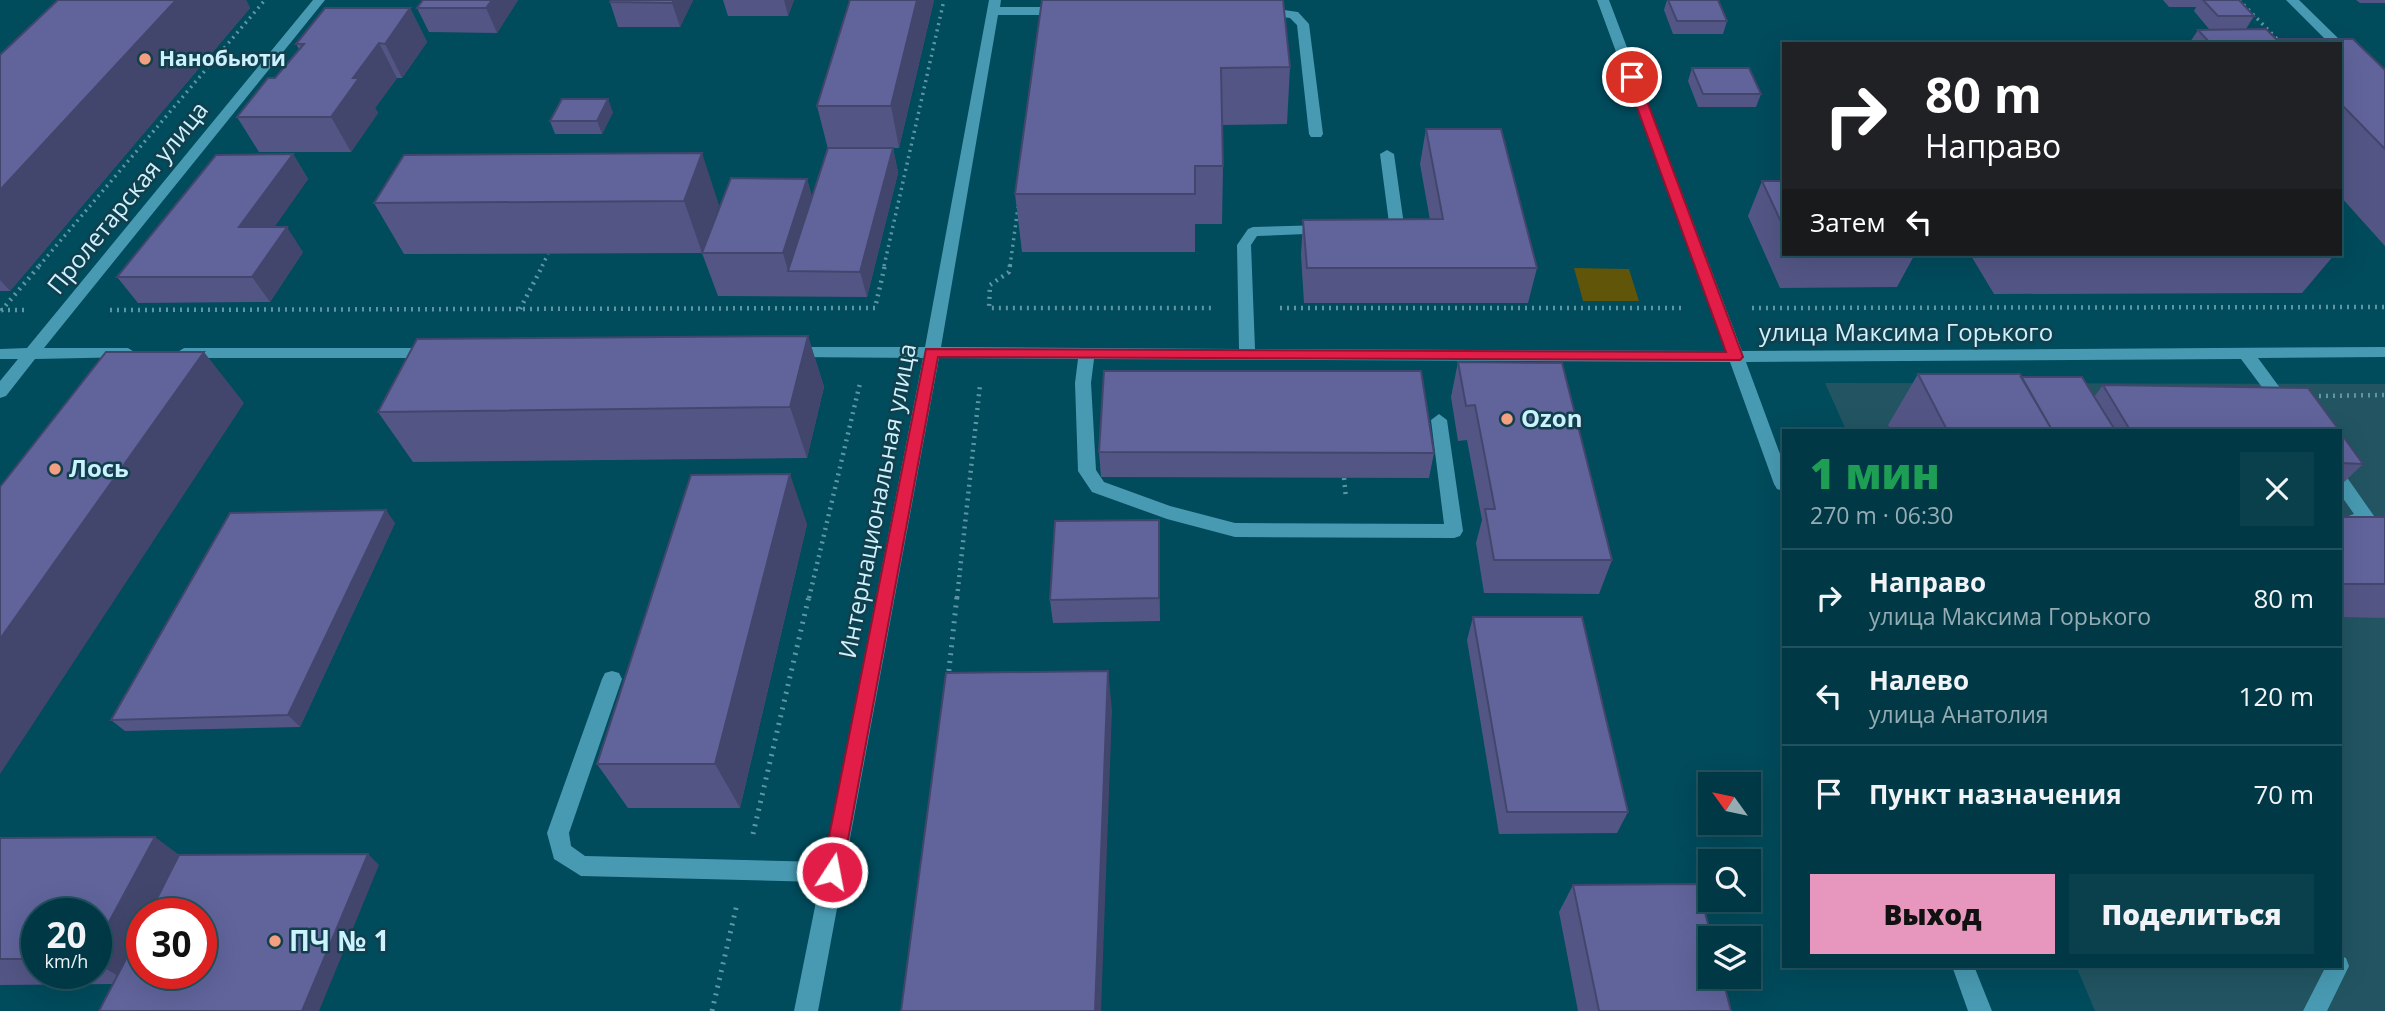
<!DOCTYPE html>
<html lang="ru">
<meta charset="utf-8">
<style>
body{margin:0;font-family:"Open Sans",sans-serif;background:#0a3f4c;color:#f1f3f6;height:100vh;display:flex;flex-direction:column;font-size:26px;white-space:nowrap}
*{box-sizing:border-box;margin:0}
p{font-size:23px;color:#95acb3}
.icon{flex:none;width:38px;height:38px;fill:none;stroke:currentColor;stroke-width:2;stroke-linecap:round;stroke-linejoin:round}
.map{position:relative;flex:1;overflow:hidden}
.details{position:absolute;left:1782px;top:429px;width:560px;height:539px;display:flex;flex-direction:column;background:#003845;border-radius:0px;box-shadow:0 7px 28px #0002,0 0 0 2px #22525e}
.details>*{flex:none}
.guide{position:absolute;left:1782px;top:42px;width:560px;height:214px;border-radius:0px;box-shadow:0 7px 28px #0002,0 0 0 2px #22525e;background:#202124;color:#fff;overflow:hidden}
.needle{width:46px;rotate:303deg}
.tools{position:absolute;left:1698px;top:772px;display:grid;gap:14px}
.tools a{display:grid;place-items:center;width:63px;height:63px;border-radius:0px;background:#003845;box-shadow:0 7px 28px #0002,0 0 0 2px #22525e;font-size:35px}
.speed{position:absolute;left:21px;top:898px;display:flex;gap:14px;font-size:35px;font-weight:700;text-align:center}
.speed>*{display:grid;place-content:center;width:91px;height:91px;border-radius:50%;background:#003845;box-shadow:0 7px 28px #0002,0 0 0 2px #22525e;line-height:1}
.speed small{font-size:18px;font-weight:400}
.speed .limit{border:10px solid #d22;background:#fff;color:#111}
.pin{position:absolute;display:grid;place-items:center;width:60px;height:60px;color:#fff;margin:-30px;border:4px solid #fff;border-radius:50%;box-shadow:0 2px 7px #0007}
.me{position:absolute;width:77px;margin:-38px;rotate:11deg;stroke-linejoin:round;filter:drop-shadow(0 0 5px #0008)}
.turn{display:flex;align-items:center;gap:24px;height:147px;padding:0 28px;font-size:32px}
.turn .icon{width:91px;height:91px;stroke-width:2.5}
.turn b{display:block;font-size:49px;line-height:60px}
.then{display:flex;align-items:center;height:66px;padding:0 28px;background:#0003;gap:14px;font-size:26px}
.round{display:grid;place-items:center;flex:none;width:74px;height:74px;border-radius:0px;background:#0a3f4c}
.summary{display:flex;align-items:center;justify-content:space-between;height:119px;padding:0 28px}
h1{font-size:42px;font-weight:800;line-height:52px;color:#1e9e55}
.cta{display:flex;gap:14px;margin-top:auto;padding:14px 28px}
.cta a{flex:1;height:80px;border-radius:0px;background:#e797bd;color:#111;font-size:28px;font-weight:800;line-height:80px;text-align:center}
.cta a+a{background:#0a3f4c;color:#f1f3f6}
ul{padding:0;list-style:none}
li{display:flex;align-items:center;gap:21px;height:98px;padding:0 28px;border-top:2px solid #22525e}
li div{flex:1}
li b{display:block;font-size:26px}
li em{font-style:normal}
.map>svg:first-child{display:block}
</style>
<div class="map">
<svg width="2385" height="1011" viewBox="0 0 2385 1011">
<rect width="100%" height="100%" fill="#004b5c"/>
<path fill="#225462" d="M1825 383 2385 384V1011H2095L2076 966H2340V430H1846Z"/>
<path fill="#605509" d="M1574 268 1629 269 1639 301H1583Z"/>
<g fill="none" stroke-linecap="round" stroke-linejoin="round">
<path stroke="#5d97a6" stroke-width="3.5" stroke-dasharray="2 4.5" stroke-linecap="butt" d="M2239 0 2282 44
M39 266 265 0
M542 266 548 254
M884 266 944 0
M1010 266 1018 207"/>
<path stroke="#5d97a6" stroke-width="4.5" stroke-dasharray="2 5" stroke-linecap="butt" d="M1010 265 1009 272 990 285 989 308H1212
M1280 308H1684
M1752 308 2385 307
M520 309 543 265
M1 310H25
M110 310 875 308 885 265
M1 311 40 265
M2319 396 2385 395
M1344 478 1346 498
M809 598 860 383
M957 598 980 385"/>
<path stroke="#5d97a6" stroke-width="5" stroke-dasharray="2 6" stroke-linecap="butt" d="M948 679 957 596
M753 834 809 596
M712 1011 737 904"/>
<path fill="#489ab2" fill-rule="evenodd" d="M313 0H325L44 348H128L136 353 134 357 35 359 6 396 0 398V381L18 359H0V349L27 348Z
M989 0H1001L1000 7H1063L1069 11 1063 15H998L941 347 1239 349 1237 245 1248 229 1253 227 1324 225 1331 230 1329 233 1257 236 1251 245 1255 349 1726 351 1597 0H1609L1742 351 2385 347V357L2258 358 2311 430H2294L2241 359 1746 362 1783 462V491L1777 489 1774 484 1730 362 1094 359 1091 383 1096 470 1104 482 1170 506 1235 523 1444 524 1431 420 1439 414 1447 420 1463 531 1460 536 1454 538 1235 537 1167 519 1092 492 1078 471 1075 383 1078 359 939 358 818 1011H794L820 882 581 876 554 859 547 833 602 679 605 673 612 671 619 673 622 679 569 833 571 846 585 856 824 862 923 358 789 357 781 352 789 347H925Z
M2286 0H2299L2341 41V47L2340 44H2330Z
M1263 7 1298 12 1309 24 1323 134 1321 137H1311L1309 134 1297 25 1290 18 1259 14 1257 11Z
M1387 150 1394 154 1404 225 1380 236 1373 231 1389 223 1380 154Z
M184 348H432L440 353 432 358H184L176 353Z
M2340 475 2346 476 2374 516C2368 526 2351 533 2340 533V519L2354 514 2340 494Z
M2340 956 2346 958 2349 966 2327 1011H2303L2326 966H2340Z
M1952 966H1974L1992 1011H1968Z"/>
</g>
<path fill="#535685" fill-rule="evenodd" d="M58 0H246L250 8 10 291H0V55Z
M423 0H518L497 33 429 32 417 8Z
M693 0 680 27H618L610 2Z
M723 0H794L788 16H728Z
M850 0H934L899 148H893L898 173 867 297 718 296 702 253 404 254 374 203 404 155 719 205 702 253 807 179 812 197 828 149 817 106Z
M1042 0 1290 67 1287 124 1222 125 1223 166 1222 224H1195V252H1022L1015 194Z
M1667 0H1718L1727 21 1723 34H1673L1664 10Z
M2163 0H2239L2254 16 2246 29H2209L2194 11 2196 7H2169Z
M2356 0H2385V3H2360Z
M410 8 427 42 402 78H397L375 108 378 113 351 152H259L237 117 275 78 299 49 296 44Z
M2266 29 2277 40 2353 39 2385 70V246L2340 196V44H2191L2190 42 2198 30Z
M1692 68 1761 94 1756 107H1698L1688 81Z
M613 112 602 134H555L550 121Z
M1426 129 1537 268 1528 303H1304L1301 255 1303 220H1430L1420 164Z
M293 154 308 179 274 227 303 252 270 302 138 303 117 277Z
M1762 181H1783V254H1915L1897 287 1780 288 1748 216Z
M1970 254H2335L2302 293 1994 294Z
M808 336 824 387 807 458 413 462 378 412Z
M1458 362 1612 560 1599 594 1484 593 1476 543 1482 520 1467 440 1458 441 1451 397Z
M1918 374 2021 377 2094 397 2103 385 2339 430H1891L1888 425Z
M2340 432 2363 464 2340 486Z
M1099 452 1434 453 1429 478 1101 477Z
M2340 517H2385V618L2340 617Z
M395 523 300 727 125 731 111 720Z
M807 524 740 808H628L597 764Z
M1159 544 1160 621 1053 623 1050 600Z
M1473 617 1628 812 1617 833 1499 834 1467 640Z
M0 838 179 855 379 865 113 984 0 985ZM37 914H96V973H37Z
M1573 885 1731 1011H1578L1559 912Z"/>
<path fill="#43466c" d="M176 0H246L250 8 10 291 0 280V190Z
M492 0H518L497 33 486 8Z
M674 0H693L680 27 672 3Z
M784 0H794L788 16Z
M917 0H934L899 148 891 106Z
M410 8 427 42 402 78 385 44Z
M379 43 397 78 375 108 378 113 351 152 331 117 353 78Z
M608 99 613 112 602 134 597 121Z
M893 148 898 173 867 297 860 272Z
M702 153 719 205 702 253 684 201Z
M293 154 308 179 257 252 239 227Z
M807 179 819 222 788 271 783 253Z
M287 227 303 252 270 302 252 277Z
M808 336 824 387 807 458 790 407Z
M204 352 244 403 0 774V639Z
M790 474 807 524 740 808 715 764Z
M386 510 395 523 300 727 288 715Z
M1108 671 1112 710 1101 1011H1095Z
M155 837 194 866 169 914H142V966L132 984 96 963V946Z
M368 854 379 865 319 1011H302Z"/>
<path fill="#60649b" stroke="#43466c" stroke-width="2" d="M58 0H176L0 190V55Z
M423 0H492L486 8H417Z
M611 0H674L672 3 610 2Z
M850 0H917L891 106H817Z
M1042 0H1283L1290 67 1221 68 1223 166H1195V194H1015Z
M1668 0H1718L1727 21H1677Z
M2203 0H2239L2254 16H2218Z
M325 8H410L385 44 379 43 353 78H359L331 117H237L268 78H275L304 44H296Z
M2266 29 2277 40 2275 44H2211L2198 30Z
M2278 39H2353L2385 70V149L2340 103V44H2282Z
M1692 68H1749L1761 94H1703Z
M562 99H608L597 121H550Z
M1426 129H1501L1537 268H1307L1303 220 1443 219Z
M828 148H893L860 272 788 271Z
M702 153 684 201 374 203 404 155Z
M293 154 239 227H287L252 277H117L216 155Z
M731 178 807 179 783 253H702Z
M1762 181H1783V226Z
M808 336 790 407 378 412 417 339Z
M106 352H204L0 639V487Z
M1458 362 1562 363 1612 560H1494L1485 509H1495L1475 405 1466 406Z
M1104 371H1421L1434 453 1099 452Z
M1918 374H2020L2052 430H1947Z
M2021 377H2082L2115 430H2052Z
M2103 385 2308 388 2339 430H2130Z
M2340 432 2363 464 2340 463Z
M790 474 715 764H597L691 475Z
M386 510 288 715 111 720 230 513Z
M2340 517H2385V584H2340Z
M1159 520V598L1050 600 1055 521Z
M1473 617H1582L1628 812H1507Z
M1108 671 1095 1011H901L946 673Z
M155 837 96 946V914H37V959H0V838Z
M368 854 302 1011H99L142 928V973H201V914H149L179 855Z
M1697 884 1712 938H1710V976H1722L1731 1011H1599L1573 885Z"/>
<path fill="#e11d48" stroke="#92132f" stroke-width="2" d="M1628 75 1638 77 1743 357 1740 360 938 357 842 872 839 878 832 881 825 878 822 872 926 349 1726 352 1626 77Z"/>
<g fill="#f39f82" stroke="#123f4b" stroke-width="2.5">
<circle cx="145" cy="59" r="7"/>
<circle cx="1507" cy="419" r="7"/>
<circle cx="55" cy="469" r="7"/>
<circle cx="275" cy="941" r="7"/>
</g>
<g text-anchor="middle" stroke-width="5" stroke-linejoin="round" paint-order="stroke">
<g font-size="21" font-weight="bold" fill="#ccf2ff" stroke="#123f4b" text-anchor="start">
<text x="159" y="66">Нанобьюти</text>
</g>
<g font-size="24" fill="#ccf2ff" stroke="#123f4b">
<text transform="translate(128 198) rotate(-51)" y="8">Пролетарская улица</text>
<text x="1906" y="341">улица Максима Горького</text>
<text transform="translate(878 501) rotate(-79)" y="8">Интернациональная улица</text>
</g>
<g font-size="24" font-weight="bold" fill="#ccf2ff" stroke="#123f4b" text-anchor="start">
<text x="1521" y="427">Ozon</text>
<text x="69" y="477">Лось</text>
</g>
<g font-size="28" font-weight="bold" fill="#ccf2ff" stroke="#123f4b" text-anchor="start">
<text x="289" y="951">ПЧ № 1</text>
</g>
</g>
</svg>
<div class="tools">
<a><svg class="needle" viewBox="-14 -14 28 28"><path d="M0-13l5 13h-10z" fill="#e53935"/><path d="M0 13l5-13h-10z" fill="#95acb3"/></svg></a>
<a><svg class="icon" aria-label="search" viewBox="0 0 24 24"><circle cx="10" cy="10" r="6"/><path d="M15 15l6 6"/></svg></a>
<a><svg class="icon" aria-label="layers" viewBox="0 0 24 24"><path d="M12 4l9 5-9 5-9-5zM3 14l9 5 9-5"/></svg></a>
</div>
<div class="speed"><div>20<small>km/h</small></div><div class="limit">30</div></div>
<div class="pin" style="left:1632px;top:77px;background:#d93025"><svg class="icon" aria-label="arrive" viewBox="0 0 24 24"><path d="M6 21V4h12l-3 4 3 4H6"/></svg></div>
<svg class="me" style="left:832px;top:872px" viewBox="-20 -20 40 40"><circle r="17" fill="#e11d48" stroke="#fff" stroke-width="3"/><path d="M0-11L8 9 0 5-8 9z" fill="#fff"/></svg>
<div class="guide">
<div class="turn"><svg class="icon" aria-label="right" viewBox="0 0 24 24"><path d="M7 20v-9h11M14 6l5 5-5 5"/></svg><div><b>80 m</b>Направо</div></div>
<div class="then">Затем<svg class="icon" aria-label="left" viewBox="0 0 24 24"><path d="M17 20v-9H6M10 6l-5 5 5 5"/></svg></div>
</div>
<section class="details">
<div class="summary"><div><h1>1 мин</h1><p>270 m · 06:30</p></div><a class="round"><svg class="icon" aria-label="close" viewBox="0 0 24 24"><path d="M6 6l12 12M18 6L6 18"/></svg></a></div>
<ul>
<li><svg class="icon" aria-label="right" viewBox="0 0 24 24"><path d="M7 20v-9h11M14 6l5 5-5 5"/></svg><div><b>Направо</b><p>улица Максима Горького</p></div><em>80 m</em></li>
<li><svg class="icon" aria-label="left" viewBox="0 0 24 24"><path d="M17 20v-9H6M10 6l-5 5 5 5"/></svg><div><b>Налево</b><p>улица Анатолия</p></div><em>120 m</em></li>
<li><svg class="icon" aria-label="arrive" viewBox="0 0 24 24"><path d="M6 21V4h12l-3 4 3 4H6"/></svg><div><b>Пункт назначения</b></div><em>70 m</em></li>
</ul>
<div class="cta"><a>Выход</a><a>Поделиться</a></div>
</section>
</div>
